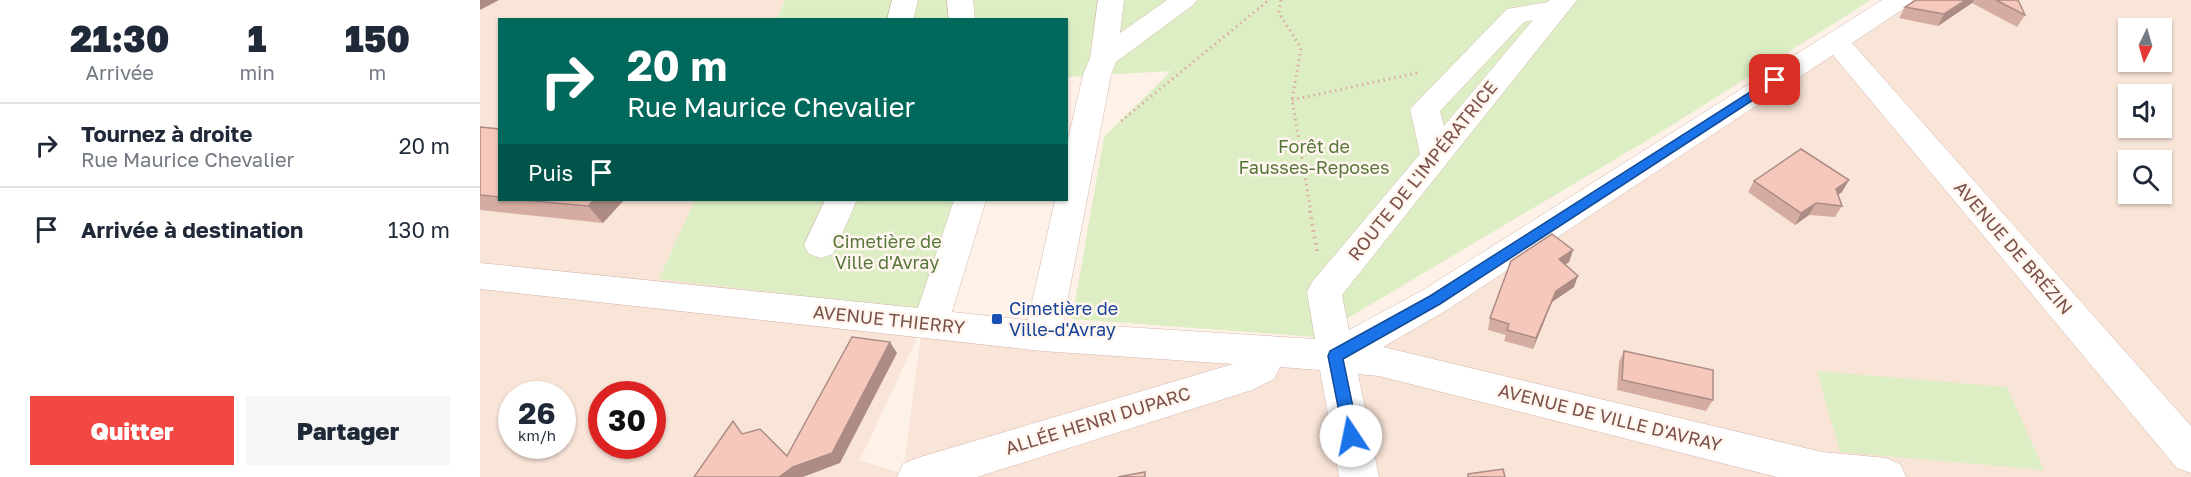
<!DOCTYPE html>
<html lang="fr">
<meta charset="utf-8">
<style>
body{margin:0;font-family:"Golos Text",sans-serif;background:#f6f6f7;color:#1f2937;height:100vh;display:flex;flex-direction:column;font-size:22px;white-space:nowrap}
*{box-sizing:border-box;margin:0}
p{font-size:20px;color:#747a83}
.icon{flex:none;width:33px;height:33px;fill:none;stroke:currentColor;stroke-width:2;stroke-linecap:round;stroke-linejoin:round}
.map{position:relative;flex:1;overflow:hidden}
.panel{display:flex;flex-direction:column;background:#fff;width:480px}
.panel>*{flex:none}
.banner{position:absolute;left:18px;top:18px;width:570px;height:183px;border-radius:0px;box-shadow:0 2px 4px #0004;background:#00695c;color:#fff;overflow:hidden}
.needle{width:39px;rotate:185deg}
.tools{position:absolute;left:1638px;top:18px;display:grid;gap:12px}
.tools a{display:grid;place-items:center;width:54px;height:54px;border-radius:0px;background:#fff;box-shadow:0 2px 4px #0004;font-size:30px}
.speed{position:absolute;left:18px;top:381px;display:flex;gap:12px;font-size:30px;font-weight:700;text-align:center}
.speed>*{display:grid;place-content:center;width:78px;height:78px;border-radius:50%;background:#fff;box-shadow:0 2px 4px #0004;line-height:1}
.speed small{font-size:15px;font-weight:400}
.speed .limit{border:9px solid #d22;background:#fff;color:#111}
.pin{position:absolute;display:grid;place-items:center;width:51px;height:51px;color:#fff;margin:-26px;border-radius:12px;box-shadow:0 3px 9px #0006}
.me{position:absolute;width:66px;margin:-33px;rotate:349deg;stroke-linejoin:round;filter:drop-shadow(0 0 4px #0008)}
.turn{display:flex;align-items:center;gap:21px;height:126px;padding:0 30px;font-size:27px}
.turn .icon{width:78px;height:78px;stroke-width:2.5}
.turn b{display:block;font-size:42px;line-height:51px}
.then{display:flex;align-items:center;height:57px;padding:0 30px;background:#0003;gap:12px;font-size:22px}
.eta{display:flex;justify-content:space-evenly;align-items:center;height:102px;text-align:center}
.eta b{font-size:36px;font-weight:800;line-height:42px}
.primary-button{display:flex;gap:12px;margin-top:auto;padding:12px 30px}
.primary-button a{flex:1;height:69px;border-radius:0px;background:#f24843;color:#fff;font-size:24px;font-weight:800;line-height:69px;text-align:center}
.primary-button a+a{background:#f6f6f7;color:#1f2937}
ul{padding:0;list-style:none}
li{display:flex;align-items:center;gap:18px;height:84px;padding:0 30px;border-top:2px solid #e0e1e3}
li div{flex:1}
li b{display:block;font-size:22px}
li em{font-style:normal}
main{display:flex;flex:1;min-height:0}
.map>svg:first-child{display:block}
</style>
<main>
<section class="panel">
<div class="eta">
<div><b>21:30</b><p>Arrivée</p></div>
<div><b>1</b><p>min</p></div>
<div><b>150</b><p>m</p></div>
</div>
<ul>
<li><svg class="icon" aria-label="right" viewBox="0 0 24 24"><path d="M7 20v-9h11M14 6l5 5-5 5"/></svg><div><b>Tournez à droite</b><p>Rue Maurice Chevalier</p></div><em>20 m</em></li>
<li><svg class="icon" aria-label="arrive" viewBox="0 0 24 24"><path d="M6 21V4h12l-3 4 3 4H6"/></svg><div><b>Arrivée à destination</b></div><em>130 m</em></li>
</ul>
<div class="primary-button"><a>Quitter</a><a>Partager</a></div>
</section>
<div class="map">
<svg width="1711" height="477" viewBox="0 0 1711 477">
<rect width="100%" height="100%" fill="#fef1e7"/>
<path fill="#f9e4d8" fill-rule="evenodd" d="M0 0H305L296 19 20 20V200H215L179 279 855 356 1420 0H1711V477H0ZM1648 28H1682V62H1648ZM1648 94H1682V128H1648ZM1648 160H1682V194H1648ZM442 327 423 474 382 461 376 462 380 460ZM32 394H82V446H32ZM122 394H172V446H122Z"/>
<path fill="#ddeec4" d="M305 0H1391L1176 135 836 337 592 319 624 137 691 71 587 77 586 20H296Z
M215 200H480L443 310 179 279Z
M1337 371 1527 387 1564 470 1360 452Z"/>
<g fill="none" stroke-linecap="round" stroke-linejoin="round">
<defs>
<path id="minor" d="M412 0H438L433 20H407Z
M467 0H493L495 20H469Z
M618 0H644L640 33 687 0H717L713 5 636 62 631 75 583 323 835 339 827 292 832 282 940 154 930 109 1027 9 1068 2 1070 0H1097L862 295 869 330 943 290 1402 0H1433L1429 5 1372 43 1711 426V473L1697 468 1353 55 967 310 903 347 1342 452 1406 458 1420 464 1426 477H1297L899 376 878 374 899 477H859L840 370 800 367 794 379 772 390 497 477H417L423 464 437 458 753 364 562 351 0 289V263L438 308 474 200H506L472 312 548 320 575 200H586V148L603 75 610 58ZM1053 20 964 126 960 111 1044 22Z
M345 200H377L353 254 341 258 329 254 324 245Z"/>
</defs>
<use href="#minor" stroke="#d4b8ae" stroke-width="1"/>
<path stroke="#dcab9f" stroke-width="3" stroke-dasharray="1.5 4" stroke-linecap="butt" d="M801 0 799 13 821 48 812 100 831 212
M812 100 941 72
M641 121 789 0"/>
<path stroke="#dcab9f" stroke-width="4" stroke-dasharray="1.5 5" stroke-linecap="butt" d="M830 211 837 251"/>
<use href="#minor" fill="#fff" fill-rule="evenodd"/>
</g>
<path fill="#d4aca2" d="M1436 0H1538L1545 15 1537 27 1492 3 1458 26 1419 18 1425 7Z
M0 127 20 129V200H144L123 223 0 210Z
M1274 181 1362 192 1358 195 1362 206 1355 217 1329 215 1315 225 1268 192Z
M1093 250 1089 262 1085 265 1094 287 1072 302 1053 349 1024 341 1026 335 1008 330 1010 318Z
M1144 351 1233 400 1226 411 1137 390 1139 362Z"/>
<path fill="#ac8c84" d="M0 0H19L0 10Z
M1486 0H1494L1492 3 1458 26 1464 14Z
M1369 180 1362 192 1349 201 1356 189Z
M114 200H144L123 223 108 206Z
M1336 203 1329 215 1315 225 1321 213Z
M1093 250 1089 262 1075 271 1079 259Z
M1098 276 1094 287 1072 302 1053 349 1056 338 1076 291Z
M410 342 417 353 360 463 323 477H299Z"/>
<path fill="#f6c8bc" stroke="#ac8c84" stroke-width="1.5" d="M1436 0H1486L1464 14 1425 7Z
M1516 0H1538L1545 15Z
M0 127 20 129V197L0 195Z
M1321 149 1369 180 1356 189 1362 206 1336 203 1321 213 1274 181Z
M44 200H114L108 206Z
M1072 234 1093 250 1079 259 1098 276 1076 291 1056 338 1027 330 1029 324 1010 318 1031 261Z
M372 337 410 342 352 453 313 467 299 477H214L253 421 262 434 280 429 307 456Z
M1144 351 1233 370V400L1142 380Z
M1023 469 1025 477H988V474Z
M665 472V477H638Z"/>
<path fill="#1a73e8" stroke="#114b97" stroke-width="1.5" d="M1295 76 1299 77V83L960 304 863 359 879 436 877 442 871 444 865 442 848 356 850 351 950 296Z"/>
<rect fill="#1a4fb4" stroke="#fff6f0" stroke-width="2" x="511" y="313" width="12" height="12" rx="3"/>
<g text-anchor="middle" stroke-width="5" stroke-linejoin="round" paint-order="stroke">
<g font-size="18" fill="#57763a" stroke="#fff6f0">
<text x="834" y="153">Forêt de<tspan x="834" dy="21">Fausses-Reposes</tspan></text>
<text x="407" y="248">Cimetière de<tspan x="407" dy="21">Ville d'Avray</tspan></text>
</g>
<g font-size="18" fill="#7b5148" stroke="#fff6f0">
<text transform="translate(943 171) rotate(-51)" y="6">ROUTE DE L'IMPÉRATRICE</text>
<text transform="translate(1533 248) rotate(49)" y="6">AVENUE DE BRÉZIN</text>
<text transform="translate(409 320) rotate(6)" y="6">AVENUE THIERRY</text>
<text transform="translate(1130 418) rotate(14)" y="6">AVENUE DE VILLE D'AVRAY</text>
<text transform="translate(618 421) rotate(-17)" y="6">ALLÉE HENRI DUPARC</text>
</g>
<g font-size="18" fill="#164399" stroke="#fff6f0" text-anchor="start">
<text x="529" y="315">Cimetière de<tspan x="529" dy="21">Ville-d'Avray</tspan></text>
</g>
</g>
</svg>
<div class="tools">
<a><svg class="needle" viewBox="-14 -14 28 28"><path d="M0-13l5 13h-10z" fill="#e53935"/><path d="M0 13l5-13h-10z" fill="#747a83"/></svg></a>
<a><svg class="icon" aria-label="sound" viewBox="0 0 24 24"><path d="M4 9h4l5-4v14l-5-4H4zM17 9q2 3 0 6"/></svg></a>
<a><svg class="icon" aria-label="search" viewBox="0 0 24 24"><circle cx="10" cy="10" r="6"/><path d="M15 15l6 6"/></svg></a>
</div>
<div class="speed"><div>26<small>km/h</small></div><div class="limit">30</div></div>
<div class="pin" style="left:1295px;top:80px;background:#d93025"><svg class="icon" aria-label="arrive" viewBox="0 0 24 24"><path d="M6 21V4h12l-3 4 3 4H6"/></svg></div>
<svg class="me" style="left:871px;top:436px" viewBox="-20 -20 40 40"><circle r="19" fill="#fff"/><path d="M0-13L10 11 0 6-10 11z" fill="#1a73e8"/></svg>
<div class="banner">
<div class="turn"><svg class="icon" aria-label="right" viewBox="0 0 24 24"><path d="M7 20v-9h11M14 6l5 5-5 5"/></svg><div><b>20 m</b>Rue Maurice Chevalier</div></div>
<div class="then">Puis<svg class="icon" aria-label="arrive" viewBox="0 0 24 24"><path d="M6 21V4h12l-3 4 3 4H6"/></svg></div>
</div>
</div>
</main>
